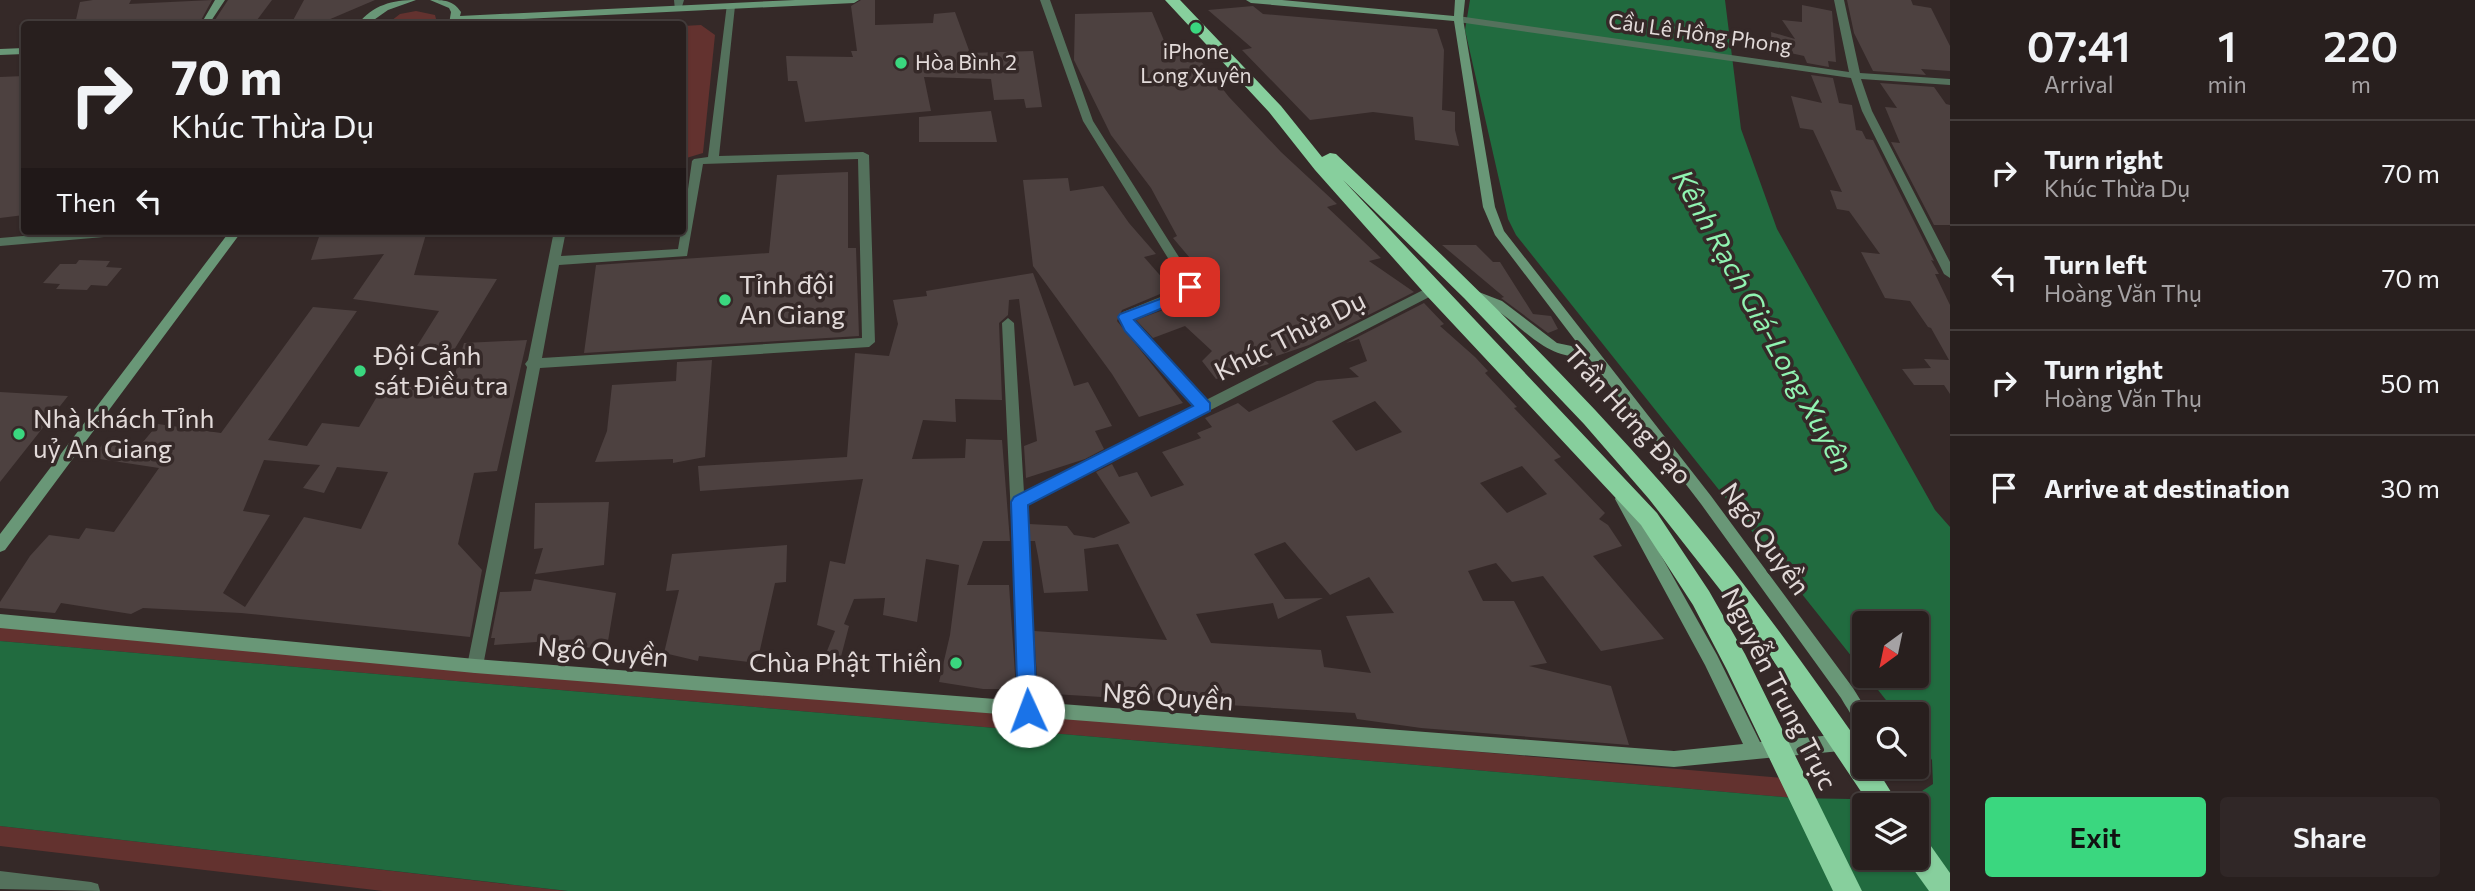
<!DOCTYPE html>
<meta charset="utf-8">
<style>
body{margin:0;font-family:Commissioner,sans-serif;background:#302727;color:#f1f3f6;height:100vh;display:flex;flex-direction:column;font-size:26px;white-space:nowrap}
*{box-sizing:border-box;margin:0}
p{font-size:23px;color:#a5a2a4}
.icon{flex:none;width:38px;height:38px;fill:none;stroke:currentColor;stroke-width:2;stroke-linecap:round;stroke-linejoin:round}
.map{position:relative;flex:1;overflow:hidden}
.sheet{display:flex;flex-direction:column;background:#281f1e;width:525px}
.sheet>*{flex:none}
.hud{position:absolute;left:21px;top:21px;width:665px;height:214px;border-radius:7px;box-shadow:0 2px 5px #0004,0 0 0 2px #443d3c;background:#281f1e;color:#f1f3f6;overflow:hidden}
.needle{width:46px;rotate:213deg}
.controls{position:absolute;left:1852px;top:611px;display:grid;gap:14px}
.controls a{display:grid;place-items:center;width:77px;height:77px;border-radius:7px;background:#281f1e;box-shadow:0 2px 5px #0004,0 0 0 2px #443d3c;font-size:35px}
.pin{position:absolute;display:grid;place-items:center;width:60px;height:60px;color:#fff;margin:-30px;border-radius:14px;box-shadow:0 4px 10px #0006}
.me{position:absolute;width:77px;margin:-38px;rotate:358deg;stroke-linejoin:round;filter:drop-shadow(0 0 5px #0008)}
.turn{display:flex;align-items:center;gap:24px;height:147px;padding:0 35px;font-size:32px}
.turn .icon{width:91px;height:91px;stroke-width:2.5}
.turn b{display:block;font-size:49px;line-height:60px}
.then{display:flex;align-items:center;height:66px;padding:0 35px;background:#0003;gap:14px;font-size:26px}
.eta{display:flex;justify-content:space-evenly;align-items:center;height:119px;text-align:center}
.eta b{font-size:42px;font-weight:600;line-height:49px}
.button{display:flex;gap:14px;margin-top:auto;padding:14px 35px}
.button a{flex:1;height:80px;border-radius:7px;background:#3ad77f;color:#111;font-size:28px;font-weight:600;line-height:80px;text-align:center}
.button a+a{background:#302727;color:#f1f3f6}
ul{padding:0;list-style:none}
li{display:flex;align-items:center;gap:21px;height:105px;padding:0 35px;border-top:2px solid #443d3c}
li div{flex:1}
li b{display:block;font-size:26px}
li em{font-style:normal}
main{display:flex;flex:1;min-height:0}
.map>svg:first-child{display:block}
</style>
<main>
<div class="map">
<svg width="1950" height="891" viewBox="0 0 1950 891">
<rect width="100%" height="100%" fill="#352928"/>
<path fill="#63322f" d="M416 11 435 15 437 23 387 24 400 14Z
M701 25 715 35 703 153 683 159V26Z
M0 626 1795 779 1794 798 0 641Z
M0 826 567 891H383L0 846Z"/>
<path fill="#216b3f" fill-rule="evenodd" d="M1470 0H1725L1741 129 1777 229 1935 510 1950 527V891H568L0 826V641L1794 798 1908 800 1933 784 1932 760 1916 739V714H1897L1867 676H1916V623H1864V672L1516 235 1508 219 1465 30ZM1864 805H1916V858H1864Z"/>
<path fill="#4d4140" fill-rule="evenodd" d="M93 0H131L129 4 212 0 199 24H75L80 2Z
M228 0H272L254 24 213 23Z
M304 0H375L321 23 291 24Z
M861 0H875V25L933 23 934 14 955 12 970 53 1033 51 1042 107 1026 108 1024 99 994 100 991 79 924 77 931 111 805 122 797 81H788L786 56 853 57 851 51H857L851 6Z
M1847 0H1911L1913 5 1931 8 1950 46V71L1921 69 1926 75 1873 71 1854 33Z
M1802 5 1832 11 1836 62 1828 61 1829 67 1807 63 1804 56 1772 49 1771 32 1795 39 1782 20 1802 22Z
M1253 6 1263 14 1437 29 1444 50 1442 110 1455 112V130L1459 146 1415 140 1413 117 1373 112 1310 120 1242 50 1252 48 1208 10Z
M1152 12 1165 43 1185 41 1229 97 1281 152 1337 204 1327 207 1381 258 1369 261 1414 292 1309 345 1265 360 1269 364 1216 379 1202 361 1212 351 1185 326 1153 338 1136 320 1217 290 1173 238 1177 236 1151 188 1111 135 1074 60 1075 14Z
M1811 75 1833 78 1839 103 1852 105 1856 130 1862 131 1866 139 1873 140 1934 261 1931 260 1939 274H1935L1950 305V394L1944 385H1914L1902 369 1931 368 1924 359 1949 360 1931 328 1928 327 1910 301 1885 298 1861 252 1880 254 1849 211 1837 209 1830 190 1842 192 1813 130 1800 128 1791 96 1822 103Z
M24 76V215L0 218V77Z
M1880 83 1934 87 1946 104 1950 105V225H1934L1891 142 1900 143 1885 107 1897 108Z
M991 111 997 142H919V117Z
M848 172V248H856L859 336 584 353 596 265 769 253 777 175Z
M1068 178 1070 191 1103 186 1129 223 1156 254 1144 257 1172 289 1122 310 1117 321 1183 403 1139 417 1112 374 1033 266 1023 180Z
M321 231H427L414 275 497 279 454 350 417 346 439 311 353 299 384 254 311 260Z
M1442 245H1476L1493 262H1500L1533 314 1551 316 1558 329 1548 333 1501 298 1504 297Z
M79 260 110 261 106 267 122 268 107 286 91 285 87 290 56 289 60 284 43 283 60 264H76Z
M1033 273 1074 386 1088 382 1112 426 1095 431 1104 449 1085 459 1026 478 1024 446 1037 441 1019 299 1009 300 1008 315 999 323 1002 400 955 399 956 422 923 420 912 459 965 458 966 439 1002 440 1010 541H983L967 585H1009L1016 689H983L939 682 950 635 959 565 926 559 917 622 883 615 885 598 854 599 844 624 849 626 837 672 821 666 835 631 817 625 830 561 845 564 863 479 700 491 698 466 847 457 855 353 889 356 898 324 893 300 927 296 926 291Z
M1424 303 1444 324 1440 326 1475 357 1488 371 1485 373 1517 407 1514 408 1561 457 1554 460 1605 513 1599 519 1608 525 1622 546 1593 556 1664 639 1601 651 1543 576 1512 582 1496 563 1468 571 1483 601H1514L1547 663 1529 666 1611 686 1629 745 1421 728 1357 719 1355 713 1038 693 1034 631 1167 640 1118 544 1084 549 1088 591 1044 593 1038 556 1035 541H1030L1029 524 1067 526 1074 535 1094 538 1130 523 1096 472 1112 464 1119 477 1137 472 1151 497 1184 485 1162 452 1201 438 1197 433 1212 427 1205 418 1238 403 1249 412 1317 381 1359 377 1349 368 1367 361 1359 339 1346 343ZM1375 401 1402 432 1356 451 1332 421ZM1522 466 1547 494 1507 513 1480 483ZM1285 542 1330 595 1369 577 1394 613 1346 616 1371 673 1324 667 1321 650 1211 643 1196 614 1273 603 1278 619 1323 598 1285 599 1254 554Z
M313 307 357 311 268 440 307 446 322 423 359 427 385 383 451 388 464 343 527 340 497 471 474 473 458 544 482 570 470 637 241 613 143 608 131 614 61 603 55 613 0 608V602L30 556 49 535 79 539 86 528 114 532 159 468 93 458 104 442 138 448 158 424 221 433ZM264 460 320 465 303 488 324 493 337 467 388 472 361 529 304 517 245 607 223 593 270 515 243 511Z
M712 360 705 457 673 463V459L595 462 607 431 612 385 676 381 677 362Z
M0 392 68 396 0 482Z
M609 502 604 565 535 574 543 548 534 549 535 503Z
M787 545 786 582 775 583 757 663 699 656 698 661 664 653 679 590 666 591 672 554Z
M534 579 616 593 607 647 578 648 579 639 494 645 495 638H491L500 592 531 591Z"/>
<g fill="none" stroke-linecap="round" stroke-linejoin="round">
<path fill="#54715c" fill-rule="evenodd" d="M674 0H684L681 10H675Z
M1040 0H1050L1093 121 1196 284 1193 294 1133 318V321L1206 400 1429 287H1437L1439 290 1437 293 1025 506 1036 711 1034 717 1028 719 1022 717 1020 711 1002 323 1008 318 1014 323 1024 493 1195 406 1120 322 1123 312 1183 288 1184 284 1083 121Z
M1834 0H1844L1860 73 1950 79V85L1861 79 1872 111 1950 262V278L1944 274 1862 111 1851 78 1458 22 1453 19 1458 16 1849 72Z
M727 4 735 6 719 156 863 152 869 155 875 342 869 347 540 368 483 666 481 671 475 673 469 671 467 666 527 367 525 364 528 360 554 231H566L561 256 678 249 681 231H682L692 161 694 159 708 157ZM858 159 862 338 542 358 559 265 687 256 703 164Z
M81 231H133L127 235 0 246V238Z
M0 871 91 882 98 884 100 891 0 889Z"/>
<path fill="#699777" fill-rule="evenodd" d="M215 0H225L209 24H201Z
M416 0 388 10 368 24H358C373 5 392 0 416 0Z
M430 0C444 0 453 0 461 12L460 16 795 0H859L854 3 459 22 458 24H449L451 12 449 8Z
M1246 0H1282L1454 16 1455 0H1465L1463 19 1495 207 1504 231 1711 496 1853 688 1869 714H1864V747L1851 750 1674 767 475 673 0 628V614L475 659 1674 751 1743 744 1705 665 1615 499 1617 495H1627L1717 655 1760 742 1854 733C1858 721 1847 709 1841 698L1701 504 1588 357C1545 360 1525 328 1492 307 1484 302 1475 299 1467 296L1465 293 1471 289 1502 301 1557 343 1581 348 1495 235 1483 207 1454 21 1251 3Z
M24 48V54L0 55V49Z
M230 231H242L5 550 0 552V534Z"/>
<path fill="#87cf9d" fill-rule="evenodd" d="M1165 0H1180L1281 106 1322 157 1330 153 1336 154C1449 261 1561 368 1663 485 1736 569 1800 659 1864 750V766H1875L1899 805H1870L1758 638 1649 499 1584 424 1464 298 1343 180 1657 513 1709 591 1745 654 1862 891H1833L1727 670 1693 605 1641 525 1426 295 1315 170 1269 112Z
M1916 836 1926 839 1950 873V891H1929L1906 859 1916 858Z"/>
</g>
<path fill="#1a73e8" stroke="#114b97" stroke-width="2" d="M1190 282 1197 287 1194 295 1134 320 1210 403V411L1028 505 1037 711 1034 717 1028 720 1021 717 1018 711 1011 502 1014 497 1193 406 1125 331 1118 317 1120 314 1168 296Z"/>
<g fill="#3ad77f" stroke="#352928" stroke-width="2.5">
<circle cx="1196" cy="28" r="7"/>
<circle cx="901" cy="63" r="7"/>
<circle cx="725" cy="300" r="7"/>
<circle cx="360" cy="371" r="7"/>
<circle cx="19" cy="434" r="7"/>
<circle cx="956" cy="663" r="7"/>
</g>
<g text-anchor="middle" stroke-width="7" stroke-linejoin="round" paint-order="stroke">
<g font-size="21" fill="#e2dad9" stroke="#352928">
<text transform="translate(1700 34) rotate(8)" y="7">Cầu Lê Hồng Phong</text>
</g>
<g font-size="21" fill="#e2dad9" stroke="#352928">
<text x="1196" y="59">iPhone<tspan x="1196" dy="24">Long Xuyên</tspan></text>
<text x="915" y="70" text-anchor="start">Hòa Bình 2</text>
</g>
<g font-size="26" fill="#e2dad9" stroke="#352928" text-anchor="start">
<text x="739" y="294">Tỉnh đội<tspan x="739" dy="30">An Giang</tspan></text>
<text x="374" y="365">Đội Cảnh<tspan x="374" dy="30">sát Điều tra</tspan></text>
<text x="33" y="428">Nhà khách Tỉnh<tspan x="33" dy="30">uỷ An Giang</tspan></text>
<text x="942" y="672" text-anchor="end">Chùa Phật Thiền</text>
</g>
<g font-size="26" fill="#e2dad9" stroke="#352928">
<text transform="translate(1290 336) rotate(-27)" y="9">Khúc Thừa Dụ</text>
<text transform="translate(1628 415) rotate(48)" y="9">Trần Hưng Đạo</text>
<text transform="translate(1765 539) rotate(54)" y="9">Ngô Quyền</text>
<text transform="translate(603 652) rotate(5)" y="9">Ngô Quyền</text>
<text transform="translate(1779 689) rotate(63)" y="9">Nguyễn Trung Trực</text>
<text transform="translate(1168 697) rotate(4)" y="9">Ngô Quyền</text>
</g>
<g font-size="28" font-style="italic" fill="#90f3b1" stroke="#352928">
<text transform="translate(1763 321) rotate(61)" y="10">Kênh Rạch Giá-Long Xuyên</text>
</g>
</g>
</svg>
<div class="controls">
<a><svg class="needle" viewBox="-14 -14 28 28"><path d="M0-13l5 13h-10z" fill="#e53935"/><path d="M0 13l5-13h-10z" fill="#a5a2a4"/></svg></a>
<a><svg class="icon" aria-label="search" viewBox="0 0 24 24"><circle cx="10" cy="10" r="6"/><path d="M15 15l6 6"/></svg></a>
<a><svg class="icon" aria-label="layers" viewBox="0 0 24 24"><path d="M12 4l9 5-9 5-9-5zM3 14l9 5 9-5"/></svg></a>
</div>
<div class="pin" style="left:1190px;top:287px;background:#d93025"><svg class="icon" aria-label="arrive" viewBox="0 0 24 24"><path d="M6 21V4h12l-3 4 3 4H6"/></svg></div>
<svg class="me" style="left:1028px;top:711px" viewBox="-20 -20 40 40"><circle r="19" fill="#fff"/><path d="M0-13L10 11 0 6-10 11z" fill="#1a73e8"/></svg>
<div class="hud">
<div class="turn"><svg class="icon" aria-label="right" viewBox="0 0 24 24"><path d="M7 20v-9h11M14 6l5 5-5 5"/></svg><div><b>70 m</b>Khúc Thừa Dụ</div></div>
<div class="then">Then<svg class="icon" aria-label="left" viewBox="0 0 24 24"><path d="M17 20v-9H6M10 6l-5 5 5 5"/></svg></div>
</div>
</div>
<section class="sheet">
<div class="eta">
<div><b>07:41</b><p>Arrival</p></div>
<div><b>1</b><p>min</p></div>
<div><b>220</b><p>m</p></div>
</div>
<ul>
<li><svg class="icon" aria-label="right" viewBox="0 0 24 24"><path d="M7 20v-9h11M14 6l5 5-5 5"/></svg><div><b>Turn right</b><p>Khúc Thừa Dụ</p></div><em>70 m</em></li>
<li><svg class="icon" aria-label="left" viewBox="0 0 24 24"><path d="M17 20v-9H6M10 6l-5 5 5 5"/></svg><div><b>Turn left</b><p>Hoàng Văn Thụ</p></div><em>70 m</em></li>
<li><svg class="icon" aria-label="right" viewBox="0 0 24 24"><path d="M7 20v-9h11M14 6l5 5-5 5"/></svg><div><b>Turn right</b><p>Hoàng Văn Thụ</p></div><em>50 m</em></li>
<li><svg class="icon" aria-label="arrive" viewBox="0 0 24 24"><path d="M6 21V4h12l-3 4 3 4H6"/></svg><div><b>Arrive at destination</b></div><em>30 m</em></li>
</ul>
<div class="button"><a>Exit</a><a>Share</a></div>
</section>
</main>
